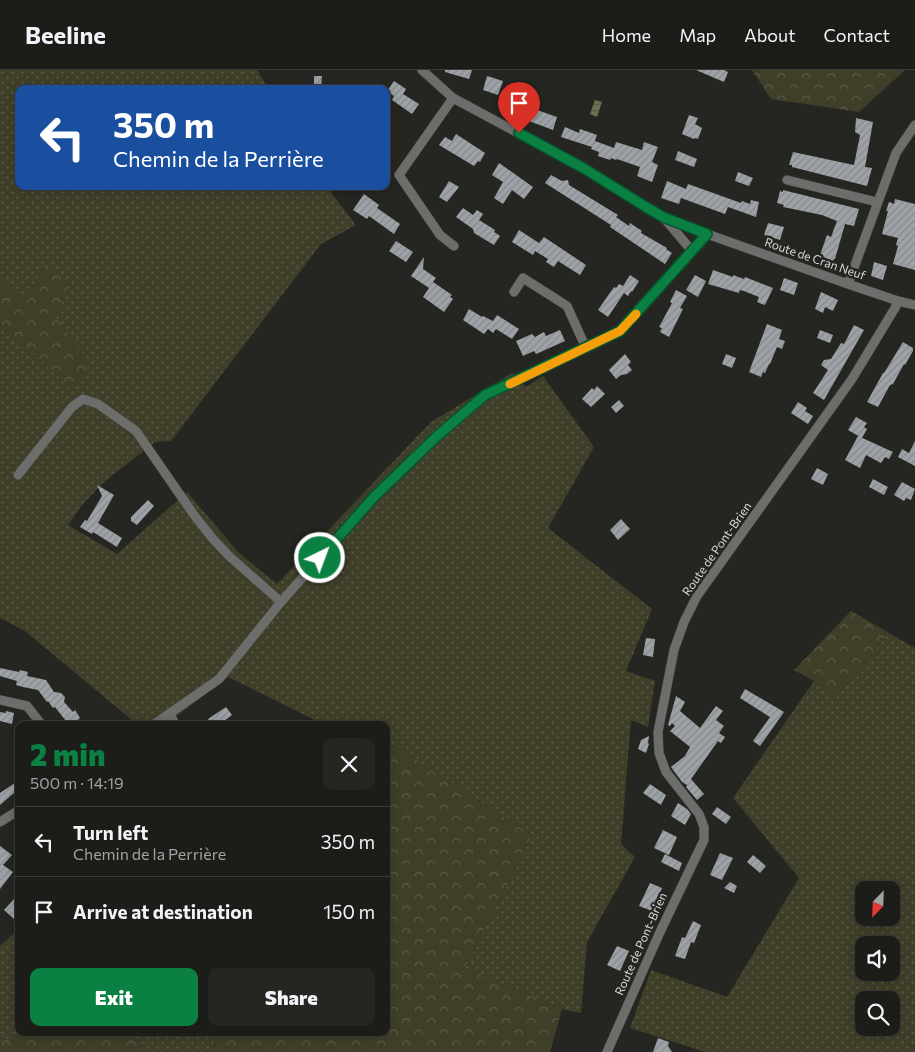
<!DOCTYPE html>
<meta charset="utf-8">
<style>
body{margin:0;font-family:Commissioner,sans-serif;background:#252522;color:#f1f3f6;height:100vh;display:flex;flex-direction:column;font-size:19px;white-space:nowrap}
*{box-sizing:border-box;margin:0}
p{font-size:16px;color:#a0a1a2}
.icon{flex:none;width:28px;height:28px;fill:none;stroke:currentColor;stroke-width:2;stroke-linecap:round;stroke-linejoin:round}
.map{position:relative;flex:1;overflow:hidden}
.panel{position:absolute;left:15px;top:651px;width:375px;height:315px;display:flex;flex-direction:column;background:#1c1c19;border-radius:10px;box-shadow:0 2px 12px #0003,0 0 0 1px #3a3a38}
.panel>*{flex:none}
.banner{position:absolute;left:15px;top:15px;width:375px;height:105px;border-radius:10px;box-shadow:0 2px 12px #0003,0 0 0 1px #3a3a38;background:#1a4fa0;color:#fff;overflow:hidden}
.needle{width:32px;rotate:203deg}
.fabs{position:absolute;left:855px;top:811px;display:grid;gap:10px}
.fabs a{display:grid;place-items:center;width:45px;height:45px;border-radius:10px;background:#1c1c19;box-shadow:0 2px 12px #0003,0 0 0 1px #3a3a38;font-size:25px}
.pin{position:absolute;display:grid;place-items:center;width:42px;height:42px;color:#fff;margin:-51px -21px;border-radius:50% 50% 50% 0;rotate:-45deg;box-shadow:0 0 5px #0007}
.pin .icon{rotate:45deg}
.me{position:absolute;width:55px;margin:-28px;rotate:42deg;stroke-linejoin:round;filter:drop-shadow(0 0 4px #0008)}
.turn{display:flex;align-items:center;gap:18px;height:105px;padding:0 15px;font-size:22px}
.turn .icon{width:65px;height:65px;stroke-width:2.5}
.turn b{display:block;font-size:35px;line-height:42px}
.round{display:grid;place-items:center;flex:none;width:52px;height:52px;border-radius:10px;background:#252522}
.summary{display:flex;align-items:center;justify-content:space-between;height:85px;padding:0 15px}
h1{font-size:30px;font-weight:800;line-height:38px;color:#0b8043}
.button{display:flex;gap:10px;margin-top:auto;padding:10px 15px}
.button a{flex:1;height:58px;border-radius:10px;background:#0b8043;color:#fff;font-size:20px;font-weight:800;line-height:58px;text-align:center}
.button a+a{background:#252522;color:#f1f3f6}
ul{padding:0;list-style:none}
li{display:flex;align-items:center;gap:15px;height:70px;padding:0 15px;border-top:1px solid #3a3a38}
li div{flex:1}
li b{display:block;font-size:19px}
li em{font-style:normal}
header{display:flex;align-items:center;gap:30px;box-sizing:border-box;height:70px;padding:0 25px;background:#1c1c19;border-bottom:1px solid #3a3a38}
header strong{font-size:24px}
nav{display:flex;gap:28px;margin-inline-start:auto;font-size:18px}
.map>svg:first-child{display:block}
</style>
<header>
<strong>Beeline</strong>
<nav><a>Home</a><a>Map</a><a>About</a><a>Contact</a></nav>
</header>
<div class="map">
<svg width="915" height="982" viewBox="0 0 915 982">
<defs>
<pattern id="grass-dots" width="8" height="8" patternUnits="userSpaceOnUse" patternTransform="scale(1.25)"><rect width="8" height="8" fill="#3f3f29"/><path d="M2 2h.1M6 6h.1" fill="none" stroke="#5a5a47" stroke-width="1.8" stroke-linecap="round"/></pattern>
<pattern id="forest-crowns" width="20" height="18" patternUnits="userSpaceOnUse" patternTransform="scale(1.25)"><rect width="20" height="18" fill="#3f3f29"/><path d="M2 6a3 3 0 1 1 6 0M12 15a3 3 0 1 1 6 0" fill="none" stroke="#5a5a47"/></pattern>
<pattern id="water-rules" width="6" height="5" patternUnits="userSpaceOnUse" patternTransform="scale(1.25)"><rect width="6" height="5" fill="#6e704d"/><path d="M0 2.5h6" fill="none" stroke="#595b47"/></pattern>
<pattern id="building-hatch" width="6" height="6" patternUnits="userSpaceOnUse" patternTransform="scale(1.25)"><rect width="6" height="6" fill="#9da2a7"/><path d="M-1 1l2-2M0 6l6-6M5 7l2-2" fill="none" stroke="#868a8d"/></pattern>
</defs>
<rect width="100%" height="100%" fill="#252621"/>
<path fill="url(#grass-dots)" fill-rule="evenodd" d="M0 0H257L269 19H19V116H326L356 155 321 174 171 371 155 372 105 411 83 434 68 455 117 484 187 422 238 482 277 514 431 352 512 303 526 317 543 306 594 377 548 458 652 539 626 601 655 611 648 657 631 650 621 774 635 787 587 872 581 943 562 939 465 898 532 765 396 677 386 675V655H325L228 607 165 655H138L25 561 0 548V253L73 320 54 246 72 214 24 231 0 210Z
M889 563 915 578V982H705L630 958 651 900 727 927 799 808 733 728 814 611 836 627ZM864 820H891V848H864ZM864 875H891V902H864ZM864 930H891V958H864Z
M19 859V952L10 969 0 970V876Z
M132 963H214L215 982H146L147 980Z"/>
<path fill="url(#forest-crowns)" d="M752 0H903L904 1 859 42 771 29Z
M45 195 72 214 54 246 91 293 73 320 0 253V210L24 231Z
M851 541 889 563 836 627 814 611 794 600Z
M386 675 396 677 532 765 465 898 562 939 550 982H215L214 963 386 962Z
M19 952V962L132 963 147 980 146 982H0V970L10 969Z"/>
<path fill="url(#water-rules)" d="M595 30 602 32 597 47 590 44Z"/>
<path fill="url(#building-hatch)" d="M445 0H472L469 9 445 2Z
M696 0H724L728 2 724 12Z
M314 6H322L321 18 314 17Z
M487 6 503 11 498 25 483 20Z
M394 11 406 19 403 24 419 34 412 44 392 30 394 26 387 21Z
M514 32 557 47 553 60 510 44Z
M689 45 698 48 695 54 702 58 698 69 695 68 694 69 682 64Z
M856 48 873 52 865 97 872 98 867 116 792 97V95H789L793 82 854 95 860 65 855 62Z
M565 57 579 63 580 59 597 65 593 76 595 71 614 78 616 72 642 80 644 72 658 77 652 92 658 95 652 112 637 106 640 97 617 89 616 90 611 88 610 90 598 86 599 82 591 79 592 77 561 67Z
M456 64 485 83 480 92 478 91 474 96 439 75 445 67 452 71Z
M678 81 697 89 694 97 675 90Z
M499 93 533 117 524 129 512 120 503 134 494 128 503 112 492 105Z
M738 102 753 108 749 116 735 111Z
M551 105 562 111 568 110 569 115 618 145 616 147 629 156 630 153 642 161 641 163 667 178 666 179 672 183 665 194 610 157 611 155 545 113Z
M449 111 459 117 447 132 439 127Z
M667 111 686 119 688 114 741 133 742 131 750 134 751 130 759 132 756 147 728 137 725 144 681 128 679 134 661 128Z
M783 120 859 139 854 156 845 154 835 189H834L832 194 819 188 827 165 831 167 837 151 822 145 783 137 784 135 777 133 780 121 783 122Z
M364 124 379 135 377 138 400 154 394 164 369 146 367 149 353 140Z
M895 129 915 134V200L893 194 898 176 896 175 898 168 882 164 888 141H886L889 132 894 134Z
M463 138 473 145 477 140 483 144 479 150 495 160 494 162 500 166 494 175 474 163 473 159 456 147Z
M768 153 784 157 780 170 764 165Z
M519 160 539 173 544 167 586 195 580 205 558 191 554 197 546 192 548 189 535 181 533 185 512 172Z
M396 171 413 182 406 192 389 181Z
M424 187 423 199 436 208 433 212 452 225 450 227 453 229 444 242 423 227 429 218 411 206Z
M874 192 887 196 883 210 871 206Z
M713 200 733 207V205L744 209 745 207 773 218 765 235 757 232 759 227 744 221 740 220 739 223 708 214Z
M630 205 639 211 632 222 631 221 628 226 624 223 608 247 598 240 614 217 616 218 619 214 623 216Z
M695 205 706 211 698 227 686 220Z
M784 208 798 213 794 225 780 220Z
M676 220 687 226 680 238 683 239 669 267 660 262 662 258 659 257 672 233 670 232Z
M821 222 838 230 833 241 825 237 823 243 815 239Z
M469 239 482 247 483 246 493 251 497 245 519 259 512 269 496 259 493 263 488 259 484 264 463 250Z
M767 254 782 260 779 269 785 271 782 279 777 277 770 294H769L765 303 763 302 761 307 749 302Z
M854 255 864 260 824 330 813 323 828 300 821 295 824 290 831 289 841 273 844 274Z
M560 260 565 271 536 284 534 281 523 286 516 271 532 264 535 267 544 262 546 266Z
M820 260 833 265 830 273 817 268Z
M903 272 913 278V281L905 295 904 294 893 314 890 315 878 337 867 332 883 303H884Z
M625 284 631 292 628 295 632 300 627 304 621 305 616 309 609 300Z
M726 284 736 288 732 298 722 294Z
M597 316 605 324 591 337 582 329 592 318 594 320Z
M619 330 624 336 616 343 611 337Z
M798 332 807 338 805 341 813 346 808 354 791 343Z
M856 347 867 353 864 357 867 359 862 368 848 360Z
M858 366 893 382 889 389 885 387 881 393 866 385 860 398 845 390Z
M915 371V396L898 387 902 379 909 383Z
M817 398 828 404 823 415 811 409Z
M873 409 888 417 884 425 869 417Z
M902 412 915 419 911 430 906 428 904 431 894 425Z
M97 415 114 425 98 453 122 468 117 477 93 462 92 464 80 457 85 450 87 451 102 426Z
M148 430 154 436 137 455 131 451V447Z
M621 449 630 459 618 470 610 460Z
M646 568 655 569 653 587 643 585Z
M0 598 19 602 20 600 28 602 27 606 46 610 54 622 61 623 65 627 64 632 73 642 75 640 80 648 76 652 78 655H69L55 637 53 638 48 631 47 632 38 620 23 617 16 615 17 611 0 606Z
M745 619 784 642 760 676 753 671 770 647 740 628Z
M676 626 685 632 680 641 700 658 716 636 723 641 716 650 724 656 719 663 725 667 721 673 718 671 691 709 704 724 697 730 686 717 687 715 682 712 671 697 685 686 690 677 670 661 675 656 672 653 670 656 668 655Z
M226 637 232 645 219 655H213L208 649Z
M6 641 14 643 12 654 0 651V642L6 643Z
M649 666 648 673 649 674 646 683 638 679 641 670Z
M19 710V730L14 723 0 735V723Z
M650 714 666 725 661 735 643 723Z
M678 733 687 739 691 744 685 755 671 746Z
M717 737 731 747 726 754 712 744Z
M663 760 677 767 669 785 654 778Z
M0 776 12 785 3 795 13 802 0 819Z
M720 783 733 788 722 810 710 805Z
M665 784 682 793 679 801 661 792Z
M753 785 766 796 760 803 747 792Z
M730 812 737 816 734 823 724 818Z
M650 813 662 818 652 841 639 836Z
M15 828 19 831V845L15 850 4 840Z
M693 851 701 855 694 873 691 872 685 889 675 886 682 867 685 868Z
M617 876 629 881 620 901 607 895Z
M658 968 669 972 668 976 672 982H653Z"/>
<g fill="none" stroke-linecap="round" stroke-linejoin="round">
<defs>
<path id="minor" d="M422 0 453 28 585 99 663 147 707 164 848 214 898 231 915 235
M453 28 399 105 440 165 454 176
M787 110 877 132
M665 149 692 181
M848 214 896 83 915 55
M514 222 523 208 567 236 586 278
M18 405 72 337 83 329 98 334 136 361 194 445 213 469 229 486 281 532
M0 630 27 636 42 655
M170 643 175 655
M153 655 219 609 281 532 373 428 436 367 485 325 620 261 707 164
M0 752 19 740
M607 982 660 862 704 770V757L699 744 666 702 659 683 658 662 674 580 684 552 697 526 852 309 895 238 898 231"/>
</defs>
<use href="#minor" stroke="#41423e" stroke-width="10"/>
<use href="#minor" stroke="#6d6e6b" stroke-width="9"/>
</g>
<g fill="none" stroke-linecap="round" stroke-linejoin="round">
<defs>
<path id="route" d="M320 488 373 428 436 367 485 325 620 261 707 164 663 147 646 137 585 99 519 63"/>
</defs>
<use href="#route" stroke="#07532c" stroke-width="12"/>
<use href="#route" stroke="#0b8043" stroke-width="9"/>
<path stroke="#f59e0b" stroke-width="9" d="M510 314 620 261 636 244"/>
</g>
<g text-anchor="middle" stroke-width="5" stroke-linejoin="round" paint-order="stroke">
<g font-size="12" fill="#d7d8d4" stroke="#252621">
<text transform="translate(815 189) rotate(19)" y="4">Route de Cran Neuf</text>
<text transform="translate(717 479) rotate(-55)" y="4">Route de Pont-Brien</text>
<text transform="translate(641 874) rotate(-66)" y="4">Route de Pont-Brien</text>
</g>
</g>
</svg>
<div class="fabs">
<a><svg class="needle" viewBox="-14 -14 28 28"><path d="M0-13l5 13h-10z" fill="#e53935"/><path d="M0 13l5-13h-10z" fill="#a0a1a2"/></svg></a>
<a><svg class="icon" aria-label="sound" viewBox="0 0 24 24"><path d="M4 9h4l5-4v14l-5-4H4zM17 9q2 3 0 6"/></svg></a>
<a><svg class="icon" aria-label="search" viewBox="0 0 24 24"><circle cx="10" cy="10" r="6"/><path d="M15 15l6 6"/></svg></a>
</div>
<div class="pin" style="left:519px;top:63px;background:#d93025"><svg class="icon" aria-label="arrive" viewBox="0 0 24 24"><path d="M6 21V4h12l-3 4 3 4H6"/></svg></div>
<svg class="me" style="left:320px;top:488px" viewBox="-20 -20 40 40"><circle r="17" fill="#0b8043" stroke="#fff" stroke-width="3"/><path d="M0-11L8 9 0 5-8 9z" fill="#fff"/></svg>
<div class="banner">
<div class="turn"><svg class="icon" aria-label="left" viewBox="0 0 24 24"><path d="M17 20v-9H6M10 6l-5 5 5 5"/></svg><div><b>350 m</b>Chemin de la Perrière</div></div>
</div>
<section class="panel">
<div class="summary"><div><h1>2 min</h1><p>500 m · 14:19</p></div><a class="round"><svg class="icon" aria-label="close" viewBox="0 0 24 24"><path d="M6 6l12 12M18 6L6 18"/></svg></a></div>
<ul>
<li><svg class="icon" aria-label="left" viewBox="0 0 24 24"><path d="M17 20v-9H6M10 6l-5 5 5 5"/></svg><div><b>Turn left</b><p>Chemin de la Perrière</p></div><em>350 m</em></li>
<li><svg class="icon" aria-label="arrive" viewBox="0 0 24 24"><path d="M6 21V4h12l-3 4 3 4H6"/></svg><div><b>Arrive at destination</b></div><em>150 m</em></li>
</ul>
<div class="button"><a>Exit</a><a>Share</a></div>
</section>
</div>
